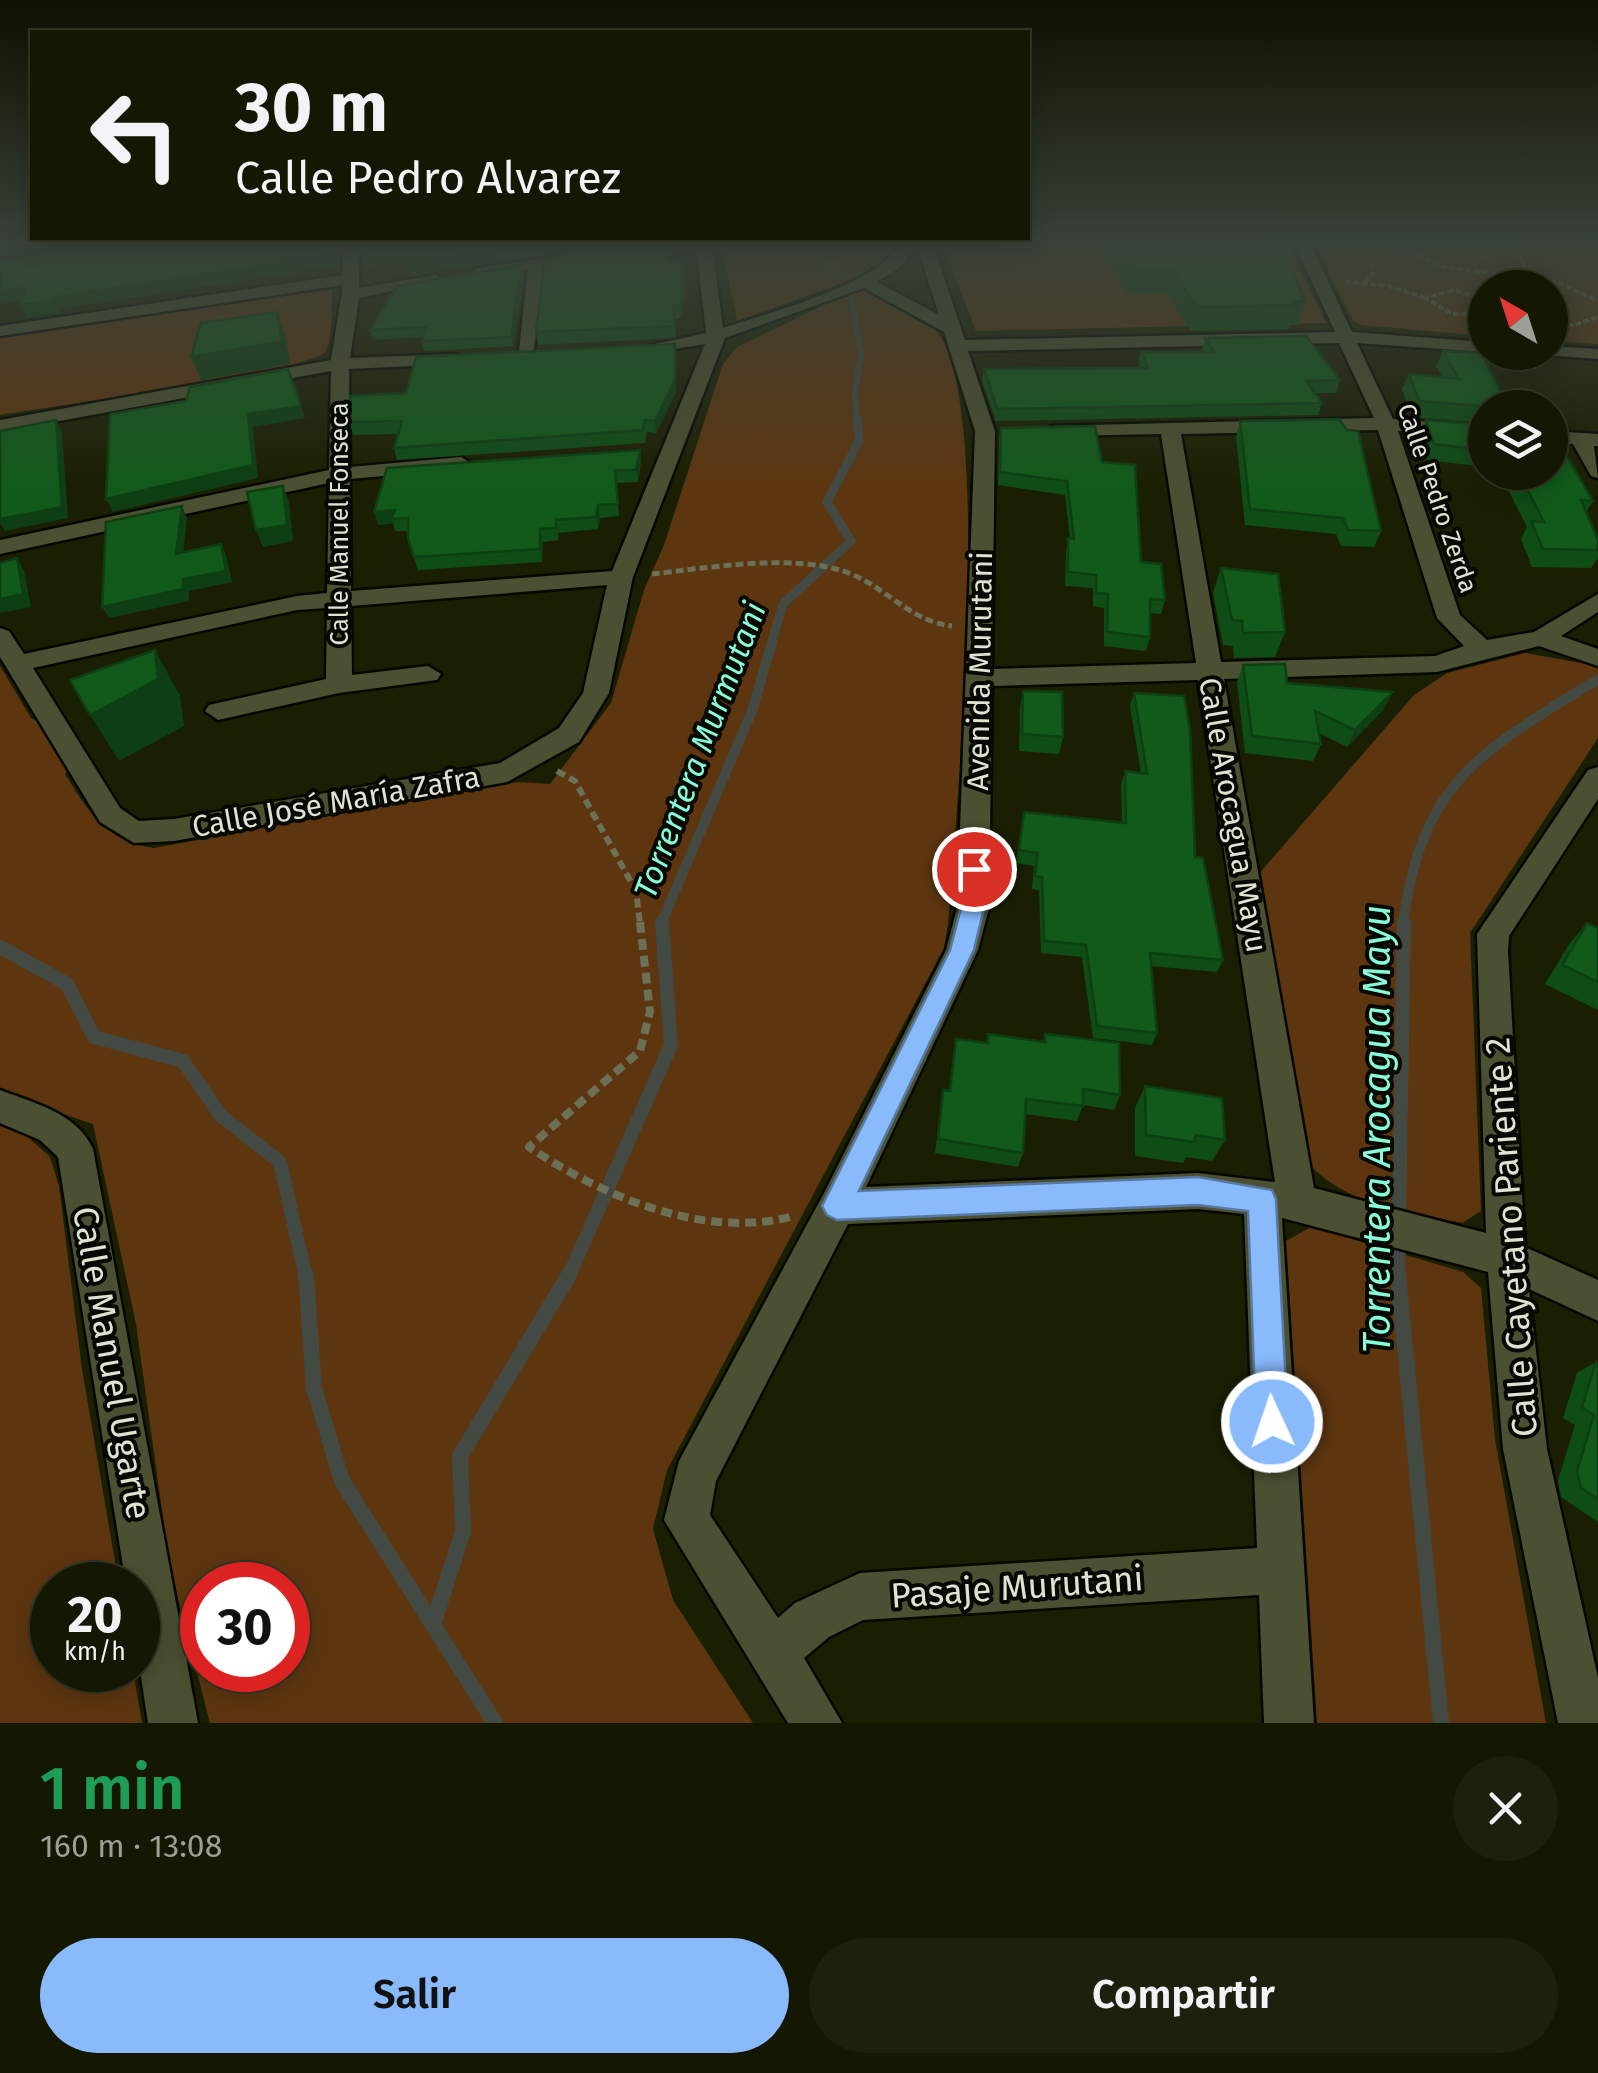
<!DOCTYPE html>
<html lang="es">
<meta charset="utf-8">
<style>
body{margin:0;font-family:"Fira Sans",sans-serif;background:#1d200c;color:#f1f3f6;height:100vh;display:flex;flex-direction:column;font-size:38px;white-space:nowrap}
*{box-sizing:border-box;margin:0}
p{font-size:32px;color:#9d9f99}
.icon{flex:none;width:55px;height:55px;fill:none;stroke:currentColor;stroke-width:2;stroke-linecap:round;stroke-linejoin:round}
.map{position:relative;height:1723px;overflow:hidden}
.side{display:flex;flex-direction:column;background:#141702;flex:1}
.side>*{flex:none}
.banner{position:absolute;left:30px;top:30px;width:1000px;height:210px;border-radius:0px;box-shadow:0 5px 25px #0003,0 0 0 2px #333624;background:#141702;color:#f1f3f6;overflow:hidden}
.needle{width:65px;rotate:321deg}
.fabs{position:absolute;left:1468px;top:270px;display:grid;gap:20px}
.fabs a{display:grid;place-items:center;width:100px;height:100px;border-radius:50%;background:#141702;box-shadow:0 5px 25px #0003,0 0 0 2px #333624;font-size:50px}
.speed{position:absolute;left:30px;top:1562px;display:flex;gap:20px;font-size:50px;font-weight:700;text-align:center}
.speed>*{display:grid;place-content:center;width:130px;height:130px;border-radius:50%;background:#141702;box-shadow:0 5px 25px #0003,0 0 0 2px #333624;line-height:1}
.speed small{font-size:25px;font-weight:400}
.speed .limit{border:15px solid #d22;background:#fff;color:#111}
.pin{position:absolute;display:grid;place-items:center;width:85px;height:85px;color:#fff;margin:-42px;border:5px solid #fff;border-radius:50%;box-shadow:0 2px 10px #0007}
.me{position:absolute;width:110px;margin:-55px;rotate:357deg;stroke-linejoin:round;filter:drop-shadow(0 0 8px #0008)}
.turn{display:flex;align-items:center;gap:35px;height:210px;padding:0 40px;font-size:45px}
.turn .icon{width:130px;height:130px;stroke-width:2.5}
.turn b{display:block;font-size:70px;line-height:85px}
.round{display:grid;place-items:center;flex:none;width:105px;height:105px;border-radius:52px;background:#1d200c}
.headline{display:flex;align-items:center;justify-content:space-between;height:170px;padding:0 40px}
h1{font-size:60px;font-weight:600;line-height:75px;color:#1e9e55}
.button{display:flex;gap:20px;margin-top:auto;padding:20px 40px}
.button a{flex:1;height:115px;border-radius:60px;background:#88bafc;color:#111;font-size:40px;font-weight:600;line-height:115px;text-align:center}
.button a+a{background:#1d200c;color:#f1f3f6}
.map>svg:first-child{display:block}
</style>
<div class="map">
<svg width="1598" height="1723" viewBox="0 0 1598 1723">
<rect width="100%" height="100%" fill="#1b1f02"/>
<path fill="#5d3610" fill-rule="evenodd" d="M722 245H892L886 262 859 277 737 321Z
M943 245H1288L1326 323 976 331Z
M1316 245H1598V344L1550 341V288H1485V336L1362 325 1353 321Z
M312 288 332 290C331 306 334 339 325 352 312 371 41 408 0 415V336Z
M857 289C881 298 920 311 937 332 995 404 956 819 948 924L944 948 667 1470 653 1529 673 1600 753 1723H210L170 1568 136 1324 93 1124 0 1093V666L31 718 47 727 71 765 65 774C87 811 110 843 154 848L518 782 550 784 611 703 644 590 664 545 723 364 737 347ZM202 1585H288V1670H202Z
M1525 653 1598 666V738L1470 933 1481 1211 1462 1223C1403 1210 1342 1206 1302 1156L1257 876 1414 695 1447 673Z
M0 1126 28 1137 50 1157 59 1186 82 1369 119 1585H52V1670H133L142 1723H0Z
M1311 1227 1463 1272 1481 1288 1495 1439 1546 1723H1317L1286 1241Z"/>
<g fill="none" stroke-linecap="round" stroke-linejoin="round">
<path stroke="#434a43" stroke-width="6" d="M829 245 834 277
M851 299 861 354 855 391 857 422"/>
<path stroke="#434a43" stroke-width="9" d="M771 644 783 604 851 541 827 502 859 441 857 419"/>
<path stroke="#434a43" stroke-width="10" d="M661 924 752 711 772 642
M1403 924C1422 778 1483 751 1598 679"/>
<path stroke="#434a43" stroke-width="14" d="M0 947 67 984 94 1037 183 1061 221 1116 280 1162 306 1278
M568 1278 671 1045 662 922
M1398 1278 1404 922"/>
<path stroke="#434a43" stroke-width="16" d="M306 1275 314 1388 342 1481 495 1723
M1398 1275 1441 1723
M433 1625 463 1531 460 1456 569 1275"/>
<defs>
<path id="minor" d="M343 245H359V288L436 275 444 280 359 298 350 358 456 354 465 359 456 364 349 369 350 467 461 457 471 463 461 469 350 479 351 591 612 571 705 344 637 355 628 350 706 333 696 245H712L723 328C774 311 870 287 901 245H917L902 266 877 282 939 315 917 245H933L965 340 1335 332 1295 245H1311L1352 332 1485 342V352L1357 343 1393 419 1485 426V438L1398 431 1460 615 1487 640 1534 632 1598 594V612L1561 636 1598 649V666L1539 646 1437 672 1224 679 1314 1188 1486 1233 1477 934 1588 770 1598 767V799L1509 936 1508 951 1525 1247 1598 1280V1321L1529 1289 1547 1449 1598 1678V1723H1558L1503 1449 1488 1272 1282 1218 1314 1723H1264L1259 1595 863 1620 829 1637 804 1658 842 1723H788L664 1520 679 1461 824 1193 946 950 957 908 975 431 944 332 864 288 725 338 633 577 609 693 579 742 507 782 174 841 134 843 100 822 0 657V628L9 631 24 654 297 596 327 593 329 483 0 554V540L329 470 331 371 0 432V420L331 360 343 285 0 336V326L343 275ZM1339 343 1374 418 1051 426V434L1058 436 1161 434 1196 663 992 669 995 431 968 351ZM1378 430 1437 618 1464 646 1435 656 1221 662 1181 434ZM607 585 583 693 559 728 500 763 174 819 139 821 120 808 33 668 297 610 327 608 326 679 209 705 205 711 218 720 339 693 437 680 441 674 428 666 352 675 351 606ZM1198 680 1275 1182 1198 1173 866 1187 978 950 989 908 992 686ZM1198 1209 1244 1214 1257 1548 860 1573 795 1603 778 1618 710 1515 716 1481 848 1224Z
M623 245H659L545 267 533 355 518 359 528 269 481 277 473 272 475 269Z
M1550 346 1598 349V359L1544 355 1550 352Z
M1550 431 1598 434V446H1594L1598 478 1591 476 1573 444 1550 443Z
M0 1090C34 1103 77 1113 93 1149L198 1723H148L138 1657V1585H126L58 1157 40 1140 0 1123Z"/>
</defs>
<use href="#minor" stroke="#060800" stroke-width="5"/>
<path stroke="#6c7057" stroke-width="4" stroke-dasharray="6 2.5" stroke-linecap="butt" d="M1394 245 1444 267 1558 282 1598 301
M1517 245 1528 277
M1345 281 1388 286 1426 298
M1365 283 1373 273 1371 261
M1485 301 1455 290 1426 298 1452 314 1485 313
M1550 325H1574L1598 317"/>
<path stroke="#6c7057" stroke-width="5" stroke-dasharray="8 4" stroke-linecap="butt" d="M652 574C708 568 799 552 851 574 888 589 910 621 952 626"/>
<path stroke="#6c7057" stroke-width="6" stroke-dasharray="9 5" stroke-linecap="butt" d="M557 771 575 781 636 891 640 924"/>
<path stroke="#6c7057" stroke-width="8" stroke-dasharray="11 6" stroke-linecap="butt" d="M640 922 650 1012 640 1051 529 1147C602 1196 702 1239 790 1217"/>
<use href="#minor" fill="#4a5031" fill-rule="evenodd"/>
</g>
<path fill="#0f4d17" d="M359 245H603L411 276 408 264 363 265Z
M1107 245H1282L1305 301 1297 325H1290L1288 329 1191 331 1167 293 1127 294 1105 257Z
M669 262 685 297 681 318 675 319 676 338 538 345 536 332Z
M524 275 513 346 424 351 422 341 423 337 373 340 370 330Z
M1205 338 1340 380 1336 393H1315L1322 403 1318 415 996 421 982 381 984 369 1140 368 1138 364 1141 352H1203L1202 350Z
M1443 351 1507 408H1485V423L1412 417 1402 389 1409 374 1442 377 1436 366Z
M676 356V392L656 433 647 432 645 443 397 460 394 448 398 434 353 435 350 422 406 393Z
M1426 420 1485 425V467L1427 460 1419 436Z
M1240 421 1347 430 1381 531 1374 547 1341 546 1336 534 1245 525 1236 437Z
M1001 428 1102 462 1141 562 1165 600 1161 614 1150 613V637L1146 651 1104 646V608L1093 606V588L1065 586 1066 551 1070 538 1065 495 998 485 999 441Z
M640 450 641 462 638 482 616 483 619 516 600 518 598 529 558 533V540L543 542 542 562 418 570 408 539V531H395L393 523 378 525 387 468Z
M1499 472H1550L1593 501 1586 512 1598 540V558L1591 568 1532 567 1521 539 1527 527Z
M1221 568 1285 632 1275 657 1234 658 1233 646 1223 645 1213 593Z
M1243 665 1287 683 1384 709 1347 747 1319 733 1321 744 1313 761 1245 753 1237 682Z
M1023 691 1063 737 1059 754 1019 751 1020 708Z
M1134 693 1195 857 1223 960 1217 972 1151 966 1157 1033 1152 1045 1093 1038 1082 957 1041 953 1039 890 1032 889 1034 866 1016 863 1024 812 1122 822 1121 784 1125 771 1141 773 1130 706Z
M1587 923 1598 928V1010L1545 984 1570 943Z
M988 1034 1043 1042 1045 1034 1120 1095 1114 1110 1083 1105 1077 1121 1025 1114 1023 1153 1018 1167 935 1153 941 1105 943 1090 949 1091 956 1039 986 1043Z
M1145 1086 1225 1140 1212 1161 1186 1157 1183 1163 1135 1156V1108Z
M1596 1362 1598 1363V1522L1561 1497 1558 1480 1575 1425 1563 1418 1577 1373Z"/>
<path fill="#0d3f13" d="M0 245H89L1 256Z
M337 245H342L339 266 60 309 59 313 27 318 20 305 54 297Z
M527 245H603L411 276 408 264Z
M522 265 524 275 513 346 511 337Z
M684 284 685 297 681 318 680 306Z
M0 286 26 287 32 299 0 304Z
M277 312 285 334 290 364 201 380 191 357Z
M675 344 676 392 656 433 655 421Z
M301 406 305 418 253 427 258 478 113 512 106 499 248 414Z
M56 420 62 432 68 518 5 531 0 523V519Z
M640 450 641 462 638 482 636 470Z
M283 486 289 502 293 541 263 547 256 530Z
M598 505 600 518 598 529 596 517Z
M182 506 187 518 182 565 176 554Z
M395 510 391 519 393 523 378 525 374 512Z
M540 529 543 542 542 562 540 549Z
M221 544 226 555 232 582 189 591V601L109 618 102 607 183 579Z
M17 558 24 571 31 607 0 613V599Z
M155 650 180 696 184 726 119 761 90 715Z
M1393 692 1384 709 1347 747 1355 730Z"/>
<path fill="#125a1b" stroke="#0d3f13" stroke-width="2.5" d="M89 245H337L336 254 54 297 53 301 20 305 26 287 0 291V261Z
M359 245H527L408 264 416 251 359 253Z
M617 245H666L669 262 682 261 684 284 680 306H674V326L536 332 545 258Z
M1116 245H1282L1305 301H1293L1296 305 1197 307 1172 269 1132 270Z
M522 265 511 337 422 341 426 327 370 330 397 286Z
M277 312 282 341 191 357 201 323Z
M1306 336 1340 380 1306 381 1322 403 997 409 984 369 1148 368 1141 352H1214L1205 338Z
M675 344V380L655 421 645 420 643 430 394 448 402 421 350 422V396L406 393 416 357Z
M1443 351 1482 353 1507 408 1419 401 1409 374 1459 379Z
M288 369 301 406 248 414 253 465 106 499 110 414 186 401 190 387Z
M1339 419 1347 430 1358 431 1381 531 1348 530 1343 518 1250 509 1240 421Z
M56 420 62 507 0 519V431Z
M1426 420 1485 425V450L1434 444Z
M1095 426 1102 462 1135 465 1141 562 1161 564 1165 600 1150 599V637L1107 632 1108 594 1096 593V575L1068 572V538L1074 539 1067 481 1000 472 1001 428Z
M640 450 636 470H615L618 504 598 505 596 517 556 520V528L540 529V549L414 557 408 539V518L391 519 395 510 374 512 387 468Z
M1550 456 1568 458 1593 501 1581 500 1598 540V550L1543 549 1531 521 1544 522 1518 472H1550Z
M283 486 287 525 256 530 247 492Z
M182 506 176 554 221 544 226 571 183 579V589L102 607 106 522Z
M17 558 23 594 0 599V563Z
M1221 568 1278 574 1285 632 1243 633 1242 621 1232 620Z
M155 650 158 679 90 715 70 680Z
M1285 664 1287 683 1393 692 1355 730 1315 711 1321 744 1252 736 1243 665Z
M1023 691 1062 692 1063 737 1022 734Z
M1134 693 1184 696 1190 729 1195 857 1203 858 1223 960 1150 953 1157 1033 1097 1026 1086 945 1044 941 1042 877 1035 876 1038 853 1019 850 1024 812 1126 823 1125 771 1147 774Z
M1587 923 1598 928V982L1562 965Z
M988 1034 1045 1042V1034L1119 1043 1120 1095 1083 1089V1106L1026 1099 1023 1153 938 1139 943 1090 950 1091 956 1039 988 1043Z
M1145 1086 1222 1098 1225 1140 1195 1135V1142L1146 1135Z
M1596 1362 1598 1363V1499L1581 1488 1577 1471 1594 1415 1582 1407Z"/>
<linearGradient id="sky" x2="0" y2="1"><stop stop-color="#0f1101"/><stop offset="0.5" stop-color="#394239"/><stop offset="1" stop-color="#394239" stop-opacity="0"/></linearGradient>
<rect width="1598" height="486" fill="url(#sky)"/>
<path fill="#88bafc" stroke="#5879a4" stroke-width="2.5" d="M974 861 985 869 984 908 974 950 859 1191 1198 1177 1272 1190 1276 1199 1288 1422 1284 1433 1272 1438 1260 1433 1256 1422 1248 1211 1198 1205 837 1220 827 1215 822 1206 950 950 961 908 963 869Z"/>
<g text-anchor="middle" stroke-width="8" stroke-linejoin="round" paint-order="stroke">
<g font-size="25" fill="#dfe3d1" stroke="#060801">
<text transform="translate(1438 498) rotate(71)" y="9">Calle Pedro Zerda</text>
<text transform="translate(339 524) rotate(-90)" y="9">Calle Manuel Fonseca</text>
</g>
<g font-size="30" fill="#dfe3d1" stroke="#060801">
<text transform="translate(980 671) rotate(-89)" y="10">Avenida Murutani</text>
<text transform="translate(336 802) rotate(-10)" y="10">Calle José María Zafra</text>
<text transform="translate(1233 815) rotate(80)" y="10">Calle Arocagua Mayu</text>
</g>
<g font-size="32" font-style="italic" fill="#87fcda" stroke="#060801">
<text transform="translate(700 750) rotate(-69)" y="11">Torrentera Murmutani</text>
</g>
<g font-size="35" fill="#dfe3d1" stroke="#060801">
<text transform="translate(1511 1237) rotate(-94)" y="12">Calle Cayetano Pariente 2</text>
<text transform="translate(112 1363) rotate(80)" y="12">Calle Manuel Ugarte</text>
<text transform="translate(1017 1587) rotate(-4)" y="12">Pasaje Murutani</text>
</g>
<g font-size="38" font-style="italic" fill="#87fcda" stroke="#060801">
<text transform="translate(1377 1129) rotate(-90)" y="13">Torrentera Arocagua Mayu</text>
</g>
</g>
</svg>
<div class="fabs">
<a><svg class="needle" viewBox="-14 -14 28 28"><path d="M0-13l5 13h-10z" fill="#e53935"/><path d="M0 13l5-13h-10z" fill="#9d9f99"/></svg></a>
<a><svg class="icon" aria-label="layers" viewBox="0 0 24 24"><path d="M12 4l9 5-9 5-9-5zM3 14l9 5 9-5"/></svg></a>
</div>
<div class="speed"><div>20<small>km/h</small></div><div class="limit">30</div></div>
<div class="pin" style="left:974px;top:869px;background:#d93025"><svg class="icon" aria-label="arrive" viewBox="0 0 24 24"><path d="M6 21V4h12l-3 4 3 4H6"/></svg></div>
<svg class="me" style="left:1272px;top:1422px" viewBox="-20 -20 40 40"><circle r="17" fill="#88bafc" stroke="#fff" stroke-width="3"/><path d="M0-11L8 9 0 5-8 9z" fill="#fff"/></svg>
<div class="banner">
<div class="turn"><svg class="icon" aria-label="left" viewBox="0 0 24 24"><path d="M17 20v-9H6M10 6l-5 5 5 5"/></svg><div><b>30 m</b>Calle Pedro Alvarez</div></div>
</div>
</div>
<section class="side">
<div class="headline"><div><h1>1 min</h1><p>160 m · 13:08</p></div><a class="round"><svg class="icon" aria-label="close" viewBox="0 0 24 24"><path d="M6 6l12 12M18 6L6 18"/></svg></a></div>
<div class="button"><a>Salir</a><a>Compartir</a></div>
</section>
